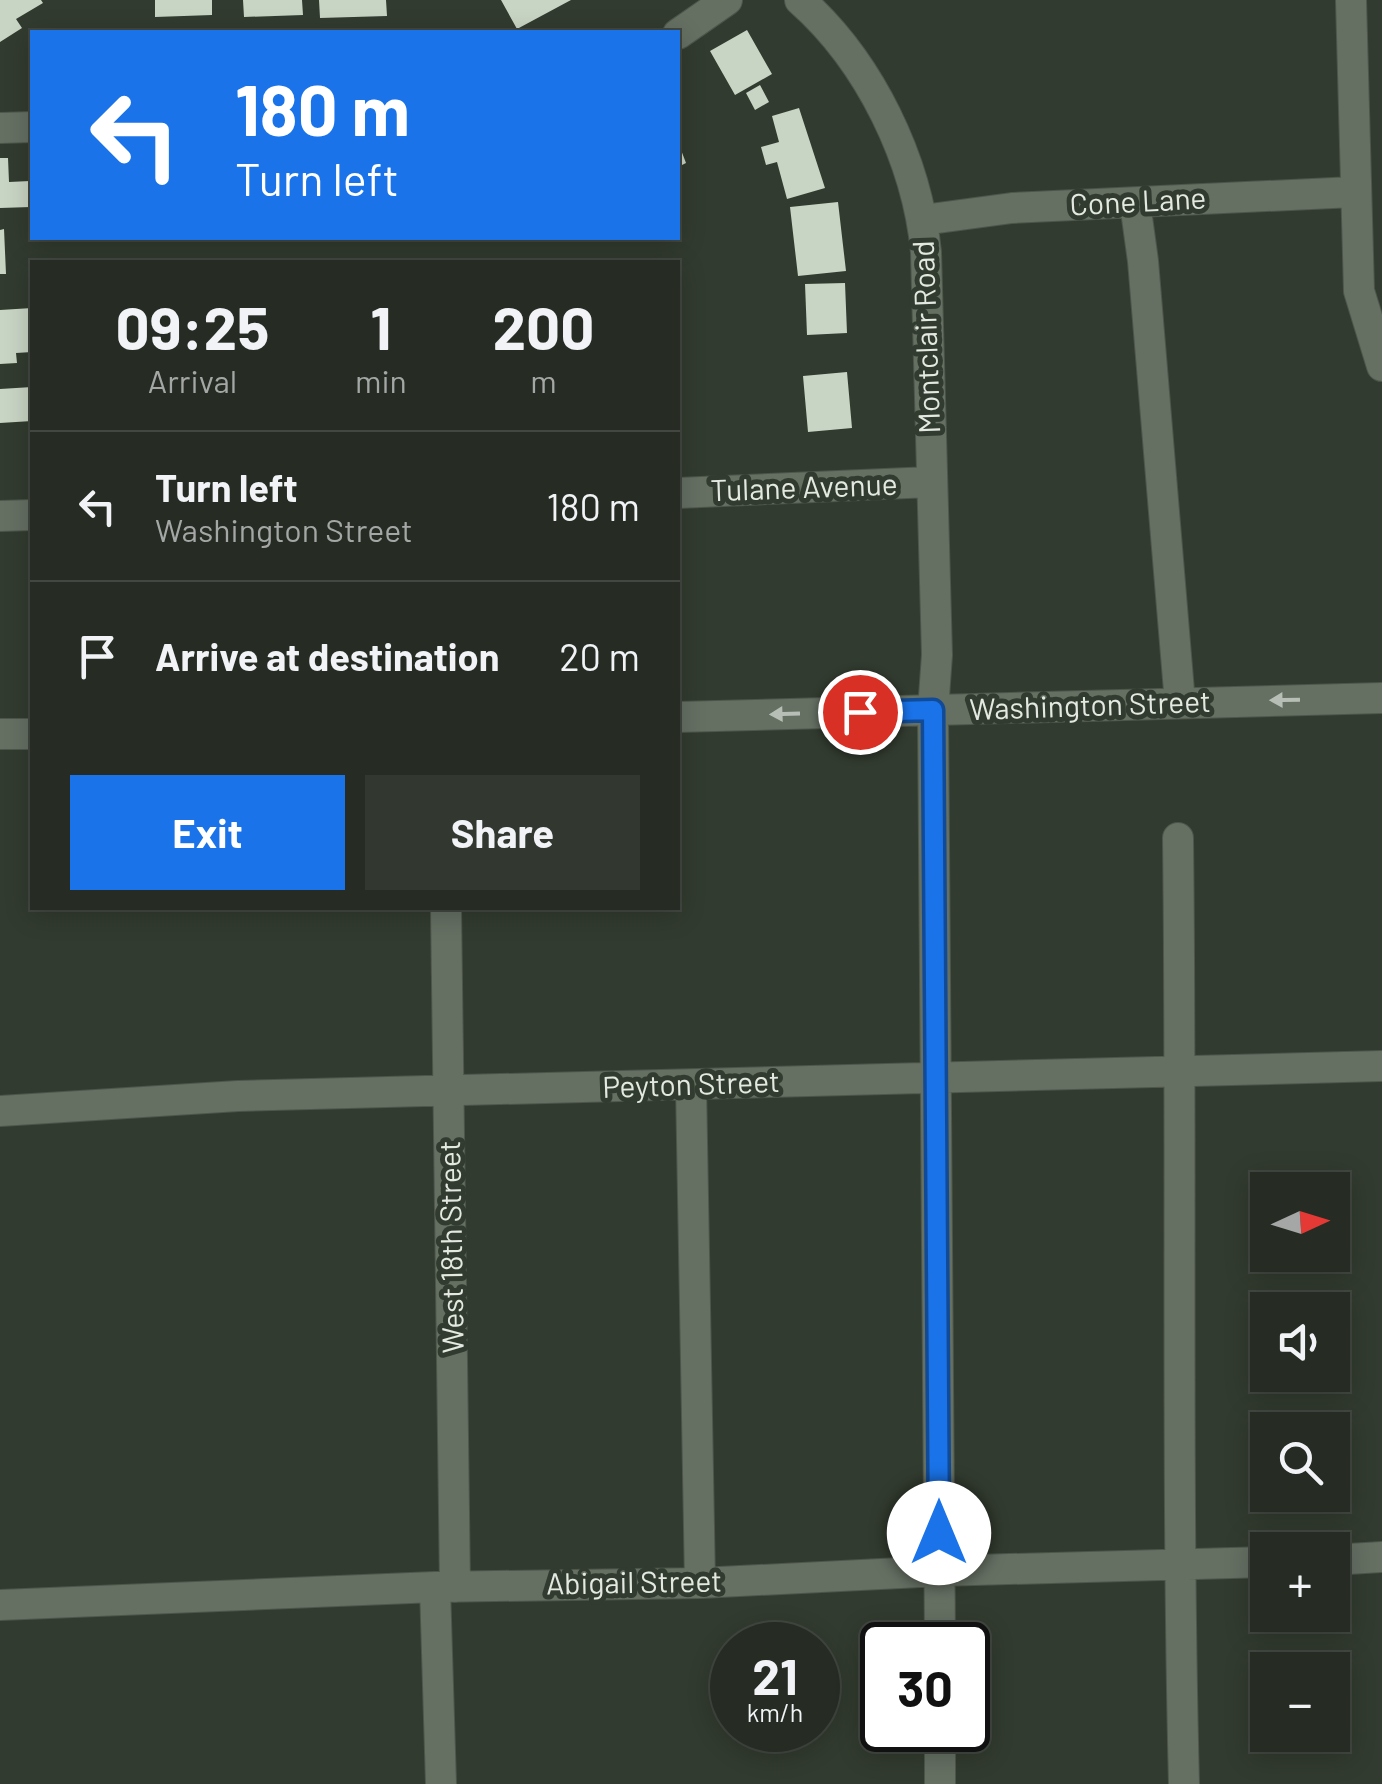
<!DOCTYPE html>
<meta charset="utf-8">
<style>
body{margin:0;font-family:Barlow,sans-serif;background:#323830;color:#f1f3f6;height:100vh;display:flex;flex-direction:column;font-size:38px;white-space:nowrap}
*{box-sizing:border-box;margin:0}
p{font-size:32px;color:#a4a7a6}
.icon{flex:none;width:55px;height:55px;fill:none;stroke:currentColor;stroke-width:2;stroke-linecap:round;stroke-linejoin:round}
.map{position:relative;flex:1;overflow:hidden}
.sheet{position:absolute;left:30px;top:260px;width:650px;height:650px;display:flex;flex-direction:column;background:#262c23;border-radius:0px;box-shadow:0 5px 25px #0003,0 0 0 2px #424841}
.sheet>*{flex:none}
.guide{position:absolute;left:30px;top:30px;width:650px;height:210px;border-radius:0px;box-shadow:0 5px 25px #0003,0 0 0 2px #424841;background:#1a73e8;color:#fff;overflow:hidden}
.needle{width:65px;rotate:86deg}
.controls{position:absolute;left:1250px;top:1172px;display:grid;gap:20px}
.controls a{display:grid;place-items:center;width:100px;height:100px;border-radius:0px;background:#262c23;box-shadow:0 5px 25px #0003,0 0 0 2px #424841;font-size:50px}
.speed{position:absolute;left:710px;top:1622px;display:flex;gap:20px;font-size:50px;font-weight:700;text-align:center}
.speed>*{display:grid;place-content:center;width:130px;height:130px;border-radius:50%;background:#262c23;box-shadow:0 5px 25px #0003,0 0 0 2px #424841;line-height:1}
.speed small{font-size:25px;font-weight:400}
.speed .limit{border:5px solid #111;border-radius:15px;background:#fff;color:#111}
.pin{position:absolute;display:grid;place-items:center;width:85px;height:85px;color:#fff;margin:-42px;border:5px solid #fff;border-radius:50%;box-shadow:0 2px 10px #0007}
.me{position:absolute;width:110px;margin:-55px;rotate:0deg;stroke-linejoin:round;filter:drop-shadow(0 0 8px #0008)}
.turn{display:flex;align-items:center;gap:35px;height:210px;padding:0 40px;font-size:45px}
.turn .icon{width:130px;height:130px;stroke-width:2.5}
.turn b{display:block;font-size:70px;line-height:85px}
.eta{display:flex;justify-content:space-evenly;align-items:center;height:170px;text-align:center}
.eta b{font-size:60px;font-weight:700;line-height:70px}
.cta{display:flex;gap:20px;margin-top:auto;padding:20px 40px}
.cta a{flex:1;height:115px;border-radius:0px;background:#1a73e8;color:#fff;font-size:40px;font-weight:700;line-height:115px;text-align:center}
.cta a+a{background:#323830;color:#f1f3f6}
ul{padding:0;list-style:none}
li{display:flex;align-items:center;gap:30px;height:150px;padding:0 40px;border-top:2px solid #424841}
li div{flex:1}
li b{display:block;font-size:38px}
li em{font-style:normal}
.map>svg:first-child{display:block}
</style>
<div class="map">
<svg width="1382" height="1784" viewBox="0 0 1382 1784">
<rect width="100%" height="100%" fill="#323b2f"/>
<path fill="#c8d4c4" d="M0 0H41L43 3 16 19 22 28 0 42Z
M155 0H212V15L155 17Z
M243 0H302L303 15 244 17Z
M319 0H386L387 16 320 18Z
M501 0H571L517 29Z
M747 30 772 74 735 95 710 51Z
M760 85 769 102 755 110 746 93Z
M799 108 825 188 787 199 777 162 766 165 761 147 779 142 772 116Z
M678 142 686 163 678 167Z
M0 158H8L9 182 30 181 31 207 0 208Z
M838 202 846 271 798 276 790 207Z
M4 229 6 274H0V230Z
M845 283 847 333 807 335 805 284Z
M32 308V352L16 353 17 363 0 364V310Z
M847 372 852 428 808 432 803 376Z
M32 387V421L0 423V389Z"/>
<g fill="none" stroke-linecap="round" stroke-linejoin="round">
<defs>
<path id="minor" d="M800 0C870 62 917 160 926 252L937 655 933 710 940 1645
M1351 0 1359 291 1382 366
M678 34 727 0
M0 128 32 127
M1135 203 1143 261 1180 703
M923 220 1012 208 1354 192
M678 493 931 482
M0 516 32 515
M678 717 1382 698
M0 734H32
M1178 838C1182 1153 1176 1469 1184 1784
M446 908 455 1587
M691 1085 700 1583
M0 1111 238 1096 1382 1066
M1332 1560 1382 1557
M435 1587 441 1784
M0 1605 435 1587 700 1583 940 1571 1268 1562
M940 1730V1784"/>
</defs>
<use href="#minor" stroke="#4e564c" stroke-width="32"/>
<use href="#minor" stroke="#656f62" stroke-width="30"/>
</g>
<defs><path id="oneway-solid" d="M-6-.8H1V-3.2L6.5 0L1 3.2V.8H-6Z" transform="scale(2.5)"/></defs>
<g fill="#b7beb5">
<use href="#oneway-solid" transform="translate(1285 700) rotate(179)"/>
<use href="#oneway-solid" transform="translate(785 714) rotate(178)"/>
</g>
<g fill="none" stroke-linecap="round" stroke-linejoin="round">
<defs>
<path id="route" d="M860 712 933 710 939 1533"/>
</defs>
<use href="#route" stroke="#114b97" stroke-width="25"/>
<use href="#route" stroke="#1a73e8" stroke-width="18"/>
</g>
<g text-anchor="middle" stroke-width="10" stroke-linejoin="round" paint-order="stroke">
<g font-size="30" fill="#e3e9e1" stroke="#323b2f">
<text transform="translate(1138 202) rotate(-3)" y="10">Cone Lane</text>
<text transform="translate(927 337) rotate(-92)" y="10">Montclair Road</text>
<text transform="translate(804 488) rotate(-2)" y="10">Tulane Avenue</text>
<text transform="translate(1090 706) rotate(-2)" y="10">Washington Street</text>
<text transform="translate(691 1085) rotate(-2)" y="10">Peyton Street</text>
<text transform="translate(452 1247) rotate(-91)" y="10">West 18th Street</text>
<text transform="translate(634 1583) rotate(-1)" y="10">Abigail Street</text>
</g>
</g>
</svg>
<div class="controls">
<a><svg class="needle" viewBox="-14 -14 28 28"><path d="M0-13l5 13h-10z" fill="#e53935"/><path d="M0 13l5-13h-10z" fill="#a4a7a6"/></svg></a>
<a><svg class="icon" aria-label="sound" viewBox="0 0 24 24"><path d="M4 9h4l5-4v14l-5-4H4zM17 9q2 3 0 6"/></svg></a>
<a><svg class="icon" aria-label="search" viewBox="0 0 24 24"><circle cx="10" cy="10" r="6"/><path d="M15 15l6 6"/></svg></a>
<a>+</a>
<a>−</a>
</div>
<div class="speed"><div>21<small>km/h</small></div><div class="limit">30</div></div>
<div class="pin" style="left:860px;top:712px;background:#d93025"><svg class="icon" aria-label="arrive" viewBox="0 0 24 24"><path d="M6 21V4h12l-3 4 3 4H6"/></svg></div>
<svg class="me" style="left:939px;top:1533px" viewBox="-20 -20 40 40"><circle r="19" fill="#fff"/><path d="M0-13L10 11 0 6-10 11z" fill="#1a73e8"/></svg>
<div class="guide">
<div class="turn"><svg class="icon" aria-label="left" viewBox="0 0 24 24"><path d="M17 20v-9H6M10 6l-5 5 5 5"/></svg><div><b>180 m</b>Turn left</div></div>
</div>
<section class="sheet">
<div class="eta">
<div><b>09:25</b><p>Arrival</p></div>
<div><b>1</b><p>min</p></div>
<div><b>200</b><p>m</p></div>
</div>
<ul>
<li><svg class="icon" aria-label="left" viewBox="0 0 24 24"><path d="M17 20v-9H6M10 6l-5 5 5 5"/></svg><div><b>Turn left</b><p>Washington Street</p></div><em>180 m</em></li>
<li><svg class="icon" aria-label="arrive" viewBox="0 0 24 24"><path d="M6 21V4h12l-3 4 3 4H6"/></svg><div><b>Arrive at destination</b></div><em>20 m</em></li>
</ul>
<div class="cta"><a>Exit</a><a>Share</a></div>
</section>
</div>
